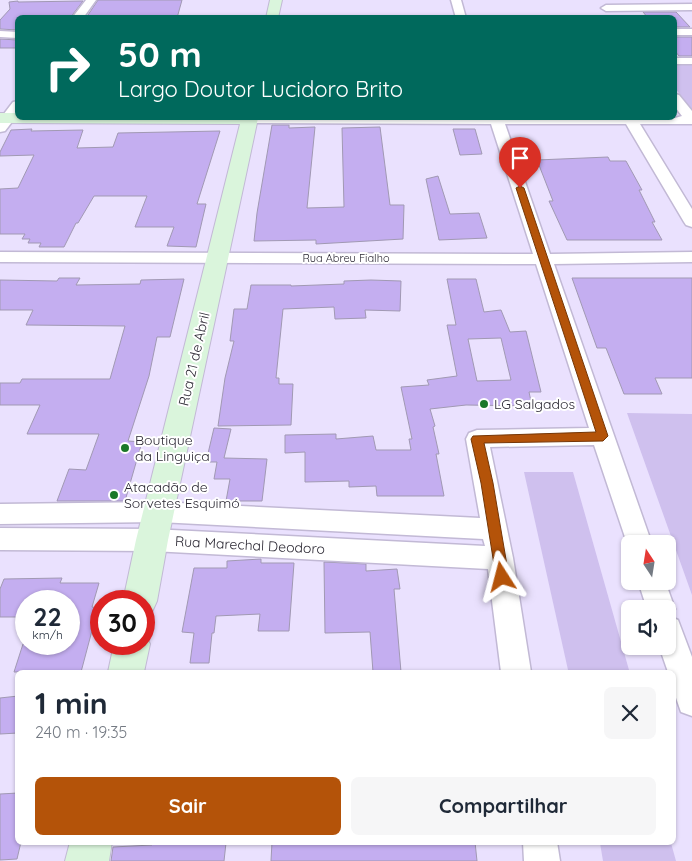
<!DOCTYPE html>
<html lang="pt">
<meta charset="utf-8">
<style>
body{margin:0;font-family:Quicksand,sans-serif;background:#f6f6f7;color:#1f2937;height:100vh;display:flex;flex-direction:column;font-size:19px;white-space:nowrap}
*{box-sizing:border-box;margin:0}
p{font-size:16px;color:#747a83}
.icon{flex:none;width:28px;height:28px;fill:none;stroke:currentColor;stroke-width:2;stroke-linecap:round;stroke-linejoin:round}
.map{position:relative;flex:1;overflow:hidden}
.side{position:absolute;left:15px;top:670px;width:661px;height:175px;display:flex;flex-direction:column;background:#fff;border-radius:8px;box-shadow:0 1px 4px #0004}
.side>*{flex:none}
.guide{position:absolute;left:15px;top:15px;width:662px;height:105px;border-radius:8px;box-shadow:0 1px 4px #0004;background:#00695c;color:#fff;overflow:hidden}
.needle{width:32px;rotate:348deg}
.controls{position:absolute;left:621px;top:535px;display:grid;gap:10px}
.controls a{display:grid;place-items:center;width:55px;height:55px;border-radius:8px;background:#fff;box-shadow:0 1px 4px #0004;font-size:25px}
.speed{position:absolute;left:15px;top:590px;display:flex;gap:10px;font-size:25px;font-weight:700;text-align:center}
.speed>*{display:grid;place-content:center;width:65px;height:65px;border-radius:50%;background:#fff;box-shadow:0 1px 4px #0004;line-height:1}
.speed small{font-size:12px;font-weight:400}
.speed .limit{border:8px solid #d22;background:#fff;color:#111}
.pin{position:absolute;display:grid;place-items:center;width:42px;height:42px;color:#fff;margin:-51px -21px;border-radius:50% 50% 50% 0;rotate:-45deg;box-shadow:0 0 5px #0007}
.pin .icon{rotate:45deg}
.me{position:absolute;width:55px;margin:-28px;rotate:351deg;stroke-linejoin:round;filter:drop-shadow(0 0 4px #0008)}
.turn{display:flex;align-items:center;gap:18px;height:105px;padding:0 20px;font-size:22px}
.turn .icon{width:65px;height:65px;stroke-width:2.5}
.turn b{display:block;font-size:35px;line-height:42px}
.round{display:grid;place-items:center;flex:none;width:52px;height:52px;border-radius:8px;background:#f6f6f7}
.head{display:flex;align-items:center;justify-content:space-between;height:85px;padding:0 20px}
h1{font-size:30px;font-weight:700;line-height:38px}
.primary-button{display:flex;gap:10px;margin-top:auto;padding:10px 20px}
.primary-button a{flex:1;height:58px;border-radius:8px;background:#b45309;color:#fff;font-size:20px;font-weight:700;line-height:58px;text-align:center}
.primary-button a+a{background:#f6f6f7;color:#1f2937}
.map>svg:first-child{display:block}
</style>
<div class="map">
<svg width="692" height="861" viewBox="0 0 692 861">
<rect width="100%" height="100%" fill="#eae1fe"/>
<path fill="#cfc0ee" d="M675 65H692V110L675 88Z
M627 413 692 414V595Z
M524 472H573L629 670H568Z
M600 843H671L676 861H603Z"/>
<path fill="#c4aef0" stroke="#a199b3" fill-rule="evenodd" d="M98 0H182L177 18H86Z
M18 1V2L83 1 70 18H18V30L0 29V20L10 9 9 2Z
M643 12H676L690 27H675V18H648Z
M675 37H692V56H679L675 51Z
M0 39 18 40V48H0Z
M272 125H289V128L315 127 307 208 344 207 342 128 380 127 390 205H404L403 239 316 244V240L254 241 257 213Z
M32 129 31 131 83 130 77 148 113 147 118 133 220 131 197 204H206L196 247 167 246 174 227H135L147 196H94L78 223H76L64 247H39L41 243H28L30 239H22L25 234H0V189L18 188 34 155 0 156V152L11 130Z
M453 129H475L482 154 460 155Z
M608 157 610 161H626L642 190H639L655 222H652L662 240H567L549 201H553L537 160Z
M438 176 450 214 479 213 487 238 439 240 426 179Z
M59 278H80L76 285 140 284 141 280 184 279 170 337H157L149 376 128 441 142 442 125 501H57L69 469 86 470 99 434H27L40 405H0V383H20L22 379H110L125 326 26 325 33 310H0V280L57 281Z
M572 278H692V378H655L662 394H624L606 348H597Z
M447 279H476L484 312 501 310 510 332 526 331 541 392H529L532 406 466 405 430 409 435 426 433 427 439 454H436L444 496H377L376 486 349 487V481L305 482V452L285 453V435L336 434V439L373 436 376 450H411L409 439H412L401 387 429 385 427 380 457 376 447 325H456ZM501 338 511 380 477 381 468 339Z
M371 280 401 281 400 311 365 310 366 318 335 319 334 307 283 309 276 378H279V384H293L291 425 218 426 225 378 234 341H230L234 309H247L251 285H291V286L344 284V281Z
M214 428 231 429 224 458 267 459 262 501H226L230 479H214L217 462H206Z
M261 559V563H294L289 631H258L260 614 216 616 214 633H212L209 663H190L194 633 182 632 194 568H227V561Z
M324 562 366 564V571L397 569 400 589H394L401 672H373L370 632 325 633Z
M62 578 60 583H99L92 607 98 608 81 672H14L23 644H69V601H26L25 617H0V589L4 579Z
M18 696V733L0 734V698Z
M18 793V842H21L17 859 0 860V794Z
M272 842H475L477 861H271Z
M152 843H226L224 861H111L113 847 152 845Z"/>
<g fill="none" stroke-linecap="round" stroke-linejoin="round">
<defs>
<path id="street" d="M86 0H96L83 18H72Z
M451 0H461L466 18H456Z
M692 4V10L606 11 601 8 606 5Z
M675 29H692V35H675Z
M0 31 18 32V38L0 37Z
M675 58H692V64H675Z
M675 94 679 95 692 111V124H640L692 209V227L686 225 684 222 626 124H505L550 254 692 252V262L554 264 652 544H630V552L594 445 490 447 513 558 531 672H501L488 569 152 551 0 550V528L152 529 485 546 483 539 159 522 0 524V504L159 502 480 518 466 439 469 433 477 430 589 428 536 264 0 262V252L533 254 491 124 249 123 242 119 675 118 682 116 675 107Z
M18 101V114L5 131 0 132V119L13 102Z
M638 581H665L675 609 671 617 678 620 692 657V716L681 712 674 692V672H668L659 646H668V609H647Z
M523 842H557L560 861H524Z"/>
<path id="secondary" d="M270 0H282L278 18H266Z
M0 113H18V118H258L168 540 157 601 152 612 144 615V601H123L136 540 240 124 0 123Z
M144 632 150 644 144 672H108L114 644H144Z
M70 842H112L109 861H65Z"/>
</defs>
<use href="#street" stroke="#c2b9d5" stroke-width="3"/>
<use href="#secondary" stroke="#c2b9d5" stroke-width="2"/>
<use href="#street" fill="#fff" fill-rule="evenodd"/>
<use href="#secondary" fill="#daf5dc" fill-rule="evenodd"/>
</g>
<path fill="#b45309" stroke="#753606" d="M520 186 524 188 608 436 603 441 484 443 493 483 509 577 507 582 502 583 498 582 496 577 481 483 471 439 473 436 596 432 516 188Z"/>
<g fill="#1a7828" stroke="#fff" stroke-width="2">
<circle cx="484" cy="404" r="5"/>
<circle cx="125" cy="448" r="5"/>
<circle cx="114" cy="495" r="5"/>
</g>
<g text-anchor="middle" stroke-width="4" stroke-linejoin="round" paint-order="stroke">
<g font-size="11" fill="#2b2833" stroke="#fff">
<text x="346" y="262">Rua Abreu Fialho</text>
</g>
<g font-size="14" fill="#2b2833" stroke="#fff">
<text transform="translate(194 359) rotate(-77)" y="5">Rua 21 de Abril</text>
<text transform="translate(250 545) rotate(3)" y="5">Rua Marechal Deodoro</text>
</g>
<g font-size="14" fill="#2b2833" stroke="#fff" text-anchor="start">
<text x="494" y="409">LG Salgados</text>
<text x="135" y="445">Boutique<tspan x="135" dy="16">da Linguiça</tspan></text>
<text x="124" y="492">Atacadão de<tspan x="124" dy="16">Sorvetes Esquimó</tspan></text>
</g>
</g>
</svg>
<div class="controls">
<a><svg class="needle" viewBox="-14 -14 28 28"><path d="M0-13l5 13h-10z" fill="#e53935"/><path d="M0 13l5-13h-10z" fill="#747a83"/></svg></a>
<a><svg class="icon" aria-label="sound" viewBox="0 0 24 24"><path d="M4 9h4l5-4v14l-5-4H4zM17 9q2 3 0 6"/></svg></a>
</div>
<div class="speed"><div>22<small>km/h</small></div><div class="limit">30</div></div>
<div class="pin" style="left:520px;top:188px;background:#d93025"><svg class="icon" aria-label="arrive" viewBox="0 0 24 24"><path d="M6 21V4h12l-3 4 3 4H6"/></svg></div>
<svg class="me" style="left:502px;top:577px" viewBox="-20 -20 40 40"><path d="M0-17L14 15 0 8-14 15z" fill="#b45309" stroke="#fff" stroke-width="4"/></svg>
<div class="guide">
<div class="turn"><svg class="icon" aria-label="right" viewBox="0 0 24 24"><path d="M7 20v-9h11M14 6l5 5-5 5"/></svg><div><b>50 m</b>Largo Doutor Lucidoro Brito</div></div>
</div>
<section class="side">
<div class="head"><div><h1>1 min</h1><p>240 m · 19:35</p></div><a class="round"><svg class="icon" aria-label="close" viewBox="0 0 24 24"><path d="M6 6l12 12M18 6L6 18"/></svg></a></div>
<div class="primary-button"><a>Sair</a><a>Compartilhar</a></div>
</section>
</div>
